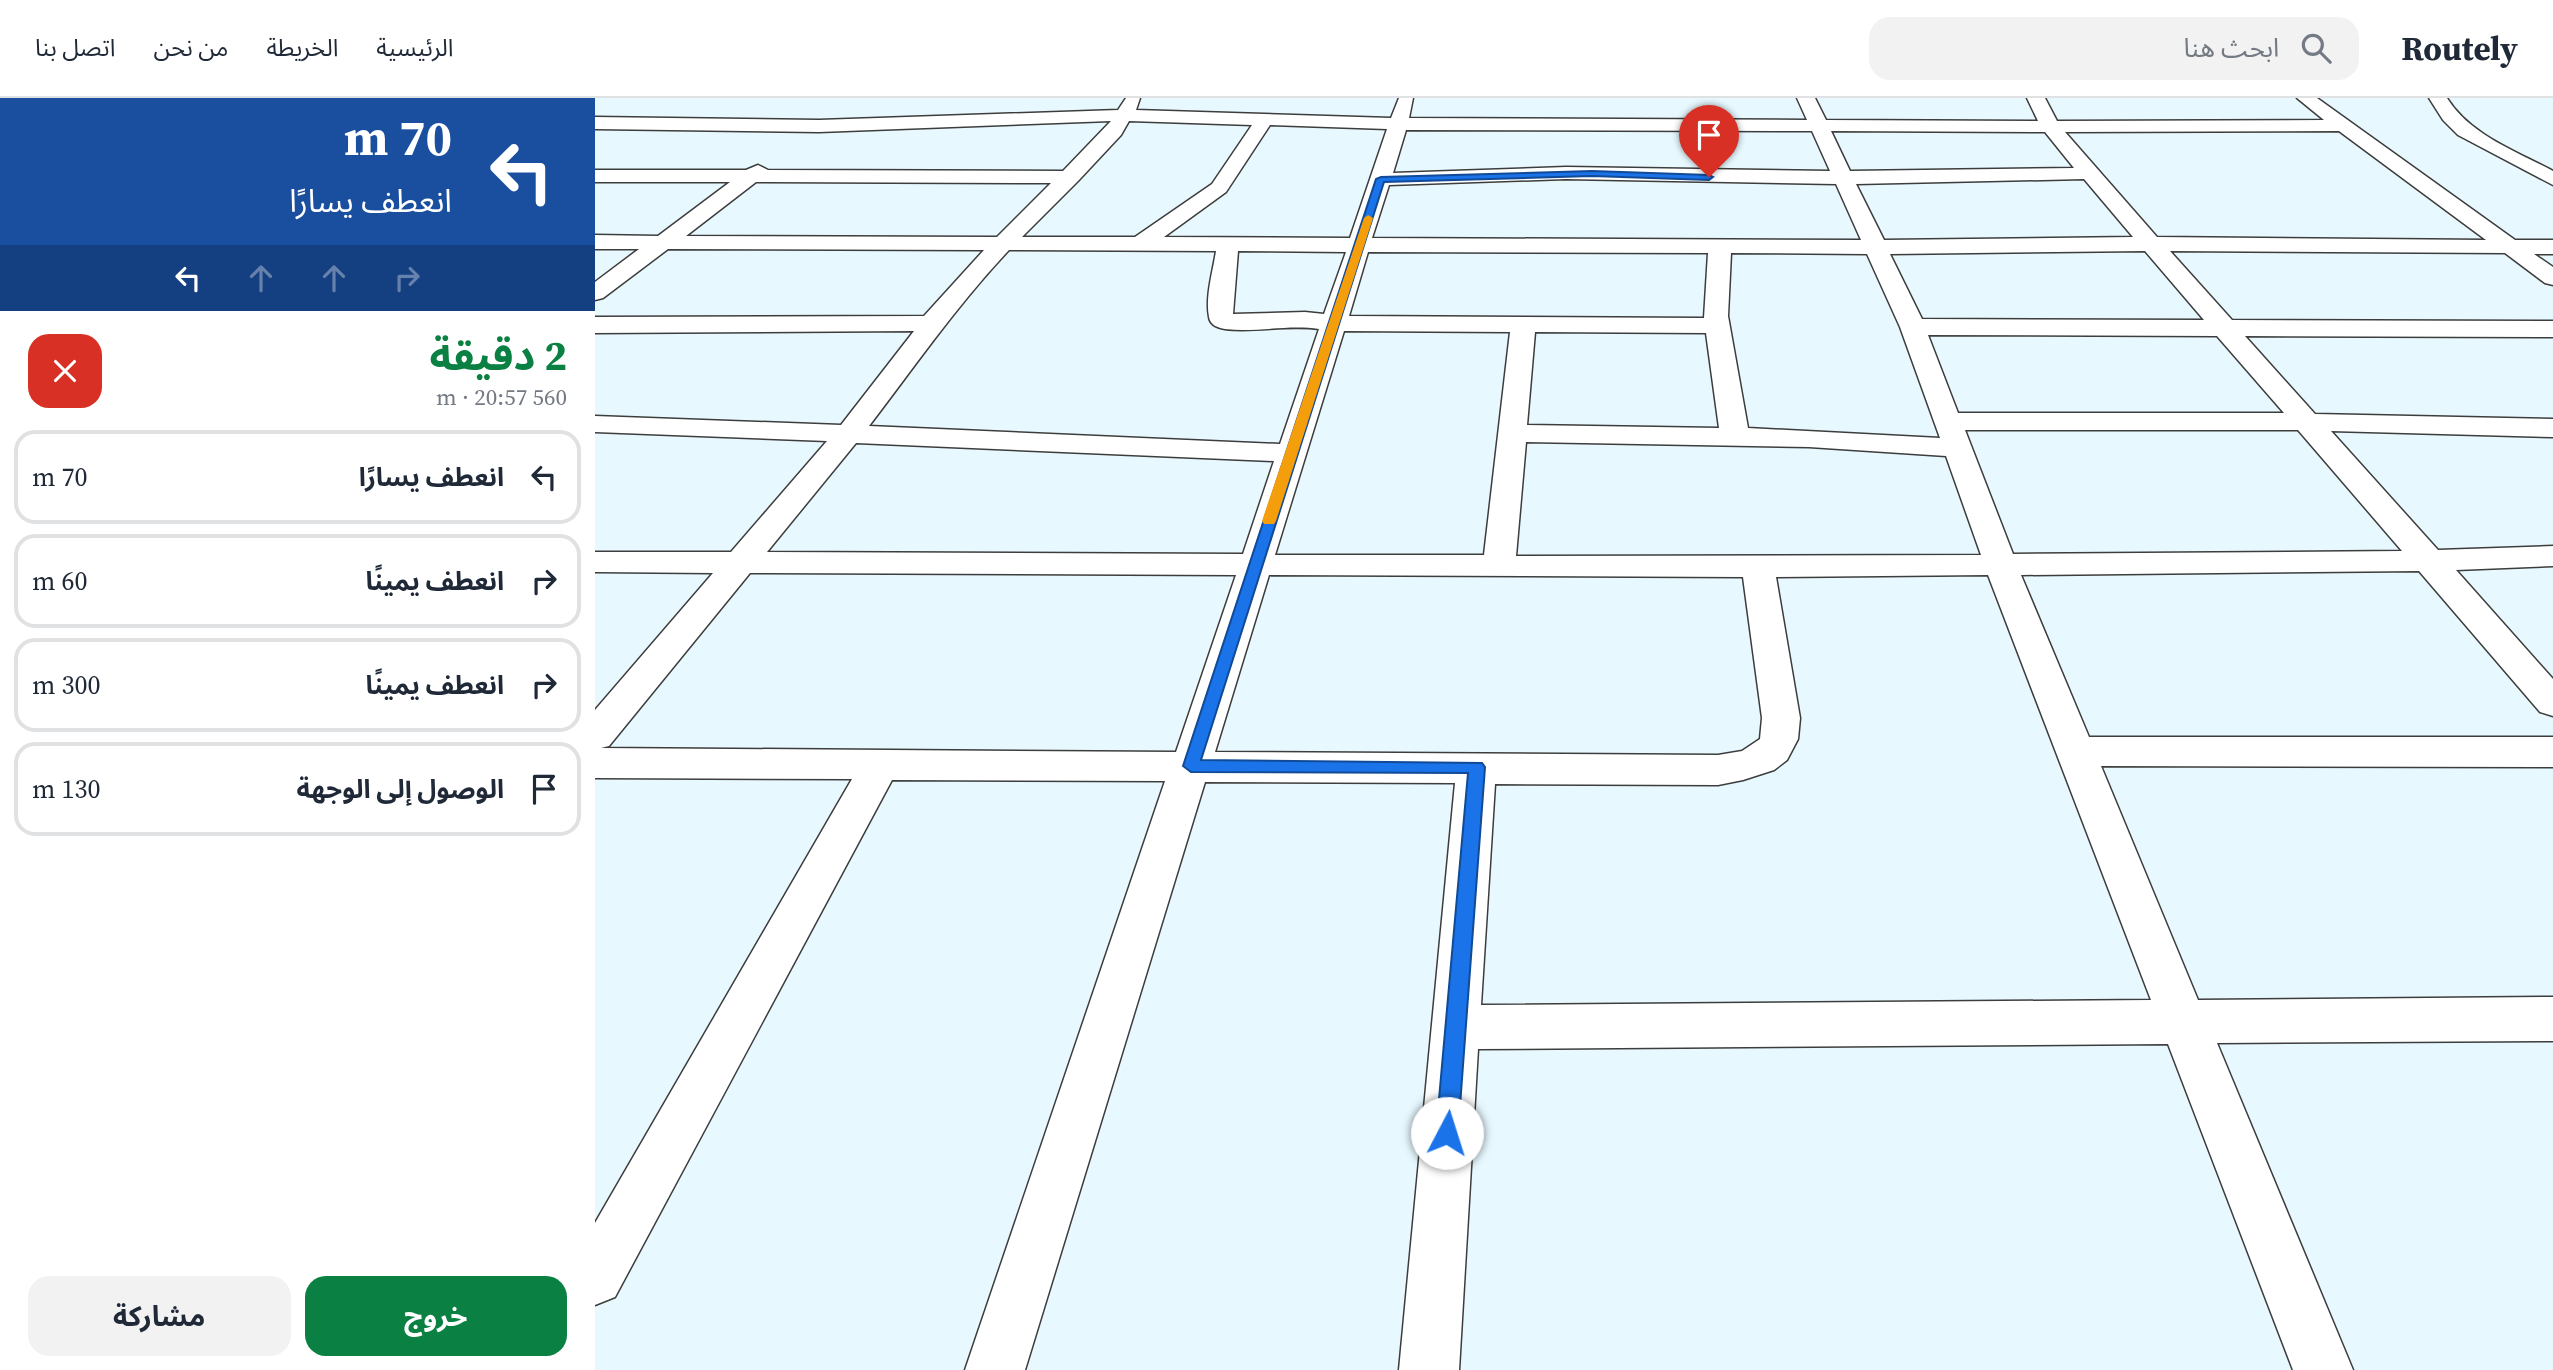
<!DOCTYPE html>
<html lang="ar">
<meta charset="utf-8">
<style>
body{margin:0;font-family:"Source Serif 4","Noto Sans Arabic",serif;background:#f2f2f3;color:#1f2937;direction:rtl;height:100vh;display:flex;flex-direction:column;font-size:26px;white-space:nowrap}
*{box-sizing:border-box;margin:0}
p{font-size:23px;color:#747a83}
.icon{flex:none;width:38px;height:38px;fill:none;stroke:currentColor;stroke-width:2;stroke-linecap:round;stroke-linejoin:round}
.map{position:relative;flex:1;overflow:hidden;direction:ltr}
.drawer{display:flex;flex-direction:column;background:#fff;width:595px}
.drawer>*{flex:none}
.banner{background:#1a4fa0;color:#fff;overflow:hidden}
.pin{position:absolute;display:grid;place-items:center;width:60px;height:60px;color:#fff;margin:-72px -30px;border-radius:50% 50% 50% 0;rotate:-45deg;box-shadow:0 0 7px #0007}
.pin .icon{rotate:45deg}
.me{position:absolute;width:77px;margin:-38px;rotate:5deg;stroke-linejoin:round;filter:drop-shadow(0 0 5px #0008)}
.turn{display:flex;align-items:center;gap:24px;height:147px;padding:0 28px;font-size:32px}
.turn .icon{width:91px;height:91px;stroke-width:2.5}
.turn b{display:block;font-size:49px;line-height:60px}
.lanes{display:flex;align-items:center;height:66px;padding:0 28px;background:#0003;justify-content:center;gap:35px;direction:ltr}
.lanes .off{opacity:.35}
.round{display:grid;place-items:center;flex:none;width:74px;height:74px;border-radius:21px;background:#f2f2f3}
.headline{display:flex;align-items:center;justify-content:space-between;height:119px;padding:0 28px}
h1{font-size:42px;font-weight:700;line-height:52px;color:#0b8043}
.action{display:flex;gap:14px;margin-top:auto;padding:14px 28px}
.action a{flex:1;height:80px;border-radius:21px;background:#0b8043;color:#fff;font-size:28px;font-weight:700;line-height:80px;text-align:center}
.action a+a{background:#f2f2f3;color:#1f2937}
ul{padding:0;list-style:none}
li{display:flex;align-items:center;gap:21px;height:94px;margin:0 14px 10px;padding:0 14px;border:4px solid #e0e1e3;border-radius:21px}
li div{flex:1}
li b{display:block;font-size:26px}
li em{font-style:normal}
header{display:flex;align-items:center;gap:42px;box-sizing:border-box;height:98px;padding:0 35px;background:#fff;border-bottom:2px solid #e0e1e3}
header strong{font-size:33px}
nav{display:flex;gap:38px;margin-inline-start:auto;font-size:24px}
.search{width:490px;height:63px;background:#f2f2f3;display:flex;align-items:center;gap:18px;box-sizing:border-box;padding:0 24px;border-radius:21px;color:#747a83;font-size:26px}
main{display:flex;flex:1;min-height:0}
.map>svg:first-child{display:block}
</style>
<header>
<strong>Routely</strong>
<div class="search"><svg class="icon" aria-label="search" viewBox="0 0 24 24"><circle cx="10" cy="10" r="6"/><path d="M15 15l6 6"/></svg>ابحث هنا</div>
<nav><a>الرئيسية</a><a>الخريطة</a><a>من نحن</a><a>اتصل بنا</a></nav>
</header>
<main>
<div class="map">
<svg width="1958" height="1272" viewBox="0 0 1958 1272">
<rect width="100%" height="100%" fill="#e7f9ff"/>
<g fill="none" stroke-linecap="round" stroke-linejoin="round">
<defs>
<path id="minor" d="M531 0H545L541 12 796 20 804 0H818L814 20 1212 22 1202 0H1220L1231 22 1443 23 1432 0H1450L1462 23 1729 22 1702 0H1722L1920 142H1958V156H1939L1958 169V187L1950 185 1910 155 1575 153 1637 222 1958 223V239L1650 238 1720 316 1958 321V339L1736 333 1843 452 1958 448V468L1861 472 1958 581V618L1945 614 1824 473 1426 477 1494 639H1958V669L1506 668 1603 902 1958 899V943L1622 945 1758 1272H1698L1573 946 883 951 864 1272H804L860 685 610 684 430 1272H370L570 683 297 682 20 1199 0 1207V1125L257 681 0 680V612L118 475 0 474V454H136L232 343 0 334V318L246 327 319 233 0 235V219L329 218 389 152 73 151 8 200 0 202V184L44 151H0V137L63 138 135 84H0V72H151L163 67 173 72 468 73 516 23 224 34 0 31V19L224 22 523 12ZM534 23 657 27 617 86 540 139H427L483 83 526 37ZM675 27 792 31 755 140 569 139 631 94ZM811 32 1217 33 1235 73 971 69 798 75ZM1236 33 1450 34 1479 70 1255 73ZM1744 33 1891 142 1562 139 1470 34ZM971 81 1241 86 1266 142 777 140 794 87ZM1489 81 1538 139 1289 142 1261 86ZM161 84 456 85 402 139 91 138ZM414 152 621 153C618 173 610 199 614 219 615 227 623 230 630 231 661 235 693 226 724 231L685 346 274 328C320 268 362 207 414 152ZM643 153 751 154 729 216 710 214 638 216ZM1550 153 1609 222 1327 221 1295 156ZM773 154 1113 155 1109 220 754 218ZM1136 155 1272 156 1305 229 1345 340 1153 330 1133 218ZM749 233 915 234 889 457H680ZM940 234 1111 235 1124 330 932 327ZM1333 237 1622 238 1689 315H1363ZM1370 332H1703L1807 453 1418 456ZM931 344 1214 349 1351 358 1386 457 921 458ZM261 345 679 363 648 456 172 454ZM155 475 641 477 581 654 6 650 14 648ZM674 477 1148 479 1167 620 1165 641 1147 653 1123 657 620 654ZM1393 477 1556 902 886 907 900 686 1123 687 1148 682 1179 672 1192 662 1203 641 1205 620 1181 479Z
M1834 0H1852C1875 37 1921 53 1958 73V87L1863 37 1848 22Z"/>
</defs>
<use href="#minor" stroke="#3d3d3d" stroke-width="3"/>
<use href="#minor" fill="#fff" fill-rule="evenodd"/>
</g>
<path fill="#1a73e8" stroke="#114b97" stroke-width="2" d="M997 73 1114 77 1118 79 1114 82 997 78 789 84 606 662 887 665 890 669 863 1035 860 1042 852 1045 845 1042 841 1035 873 675 596 674 588 668 781 81 786 79Z"/>
<path fill="#f59e0b" d="M773 117 778 120 681 423 679 426H669L667 423 769 120Z"/>
</svg>
<div class="pin" style="left:1114px;top:79px;background:#d93025"><svg class="icon" aria-label="arrive" viewBox="0 0 24 24"><path d="M6 21V4h12l-3 4 3 4H6"/></svg></div>
<svg class="me" style="left:852px;top:1035px" viewBox="-20 -20 40 40"><circle r="19" fill="#fff"/><path d="M0-13L10 11 0 6-10 11z" fill="#1a73e8"/></svg>
</div>
<section class="drawer">
<div class="banner">
<div class="turn"><svg class="icon" aria-label="left" viewBox="0 0 24 24"><path d="M17 20v-9H6M10 6l-5 5 5 5"/></svg><div><b>70 m</b>انعطف يسارًا</div></div>
<div class="lanes"><svg class="icon" aria-label="left" viewBox="0 0 24 24"><path d="M17 20v-9H6M10 6l-5 5 5 5"/></svg><svg class="icon off" aria-label="ahead" viewBox="0 0 24 24"><path d="M12 20V5M6 11l6-6 6 6"/></svg><svg class="icon off" aria-label="ahead" viewBox="0 0 24 24"><path d="M12 20V5M6 11l6-6 6 6"/></svg><svg class="icon off" aria-label="right" viewBox="0 0 24 24"><path d="M7 20v-9h11M14 6l5 5-5 5"/></svg></div>
</div>
<div class="headline"><div><h1>2 دقيقة</h1><p>560 m · 20:57</p></div><a class="round" style="background:#d93025;color:#fff"><svg class="icon" aria-label="close" viewBox="0 0 24 24"><path d="M6 6l12 12M18 6L6 18"/></svg></a></div>
<ul>
<li><svg class="icon" aria-label="left" viewBox="0 0 24 24"><path d="M17 20v-9H6M10 6l-5 5 5 5"/></svg><div><b>انعطف يسارًا</b></div><em>70 m</em></li>
<li><svg class="icon" aria-label="right" viewBox="0 0 24 24"><path d="M7 20v-9h11M14 6l5 5-5 5"/></svg><div><b>انعطف يمينًا</b></div><em>60 m</em></li>
<li><svg class="icon" aria-label="right" viewBox="0 0 24 24"><path d="M7 20v-9h11M14 6l5 5-5 5"/></svg><div><b>انعطف يمينًا</b></div><em>300 m</em></li>
<li><svg class="icon" aria-label="arrive" viewBox="0 0 24 24"><path d="M6 21V4h12l-3 4 3 4H6"/></svg><div><b>الوصول إلى الوجهة</b></div><em>130 m</em></li>
</ul>
<div class="action"><a>خروج</a><a>مشاركة</a></div>
</section>
</main>
